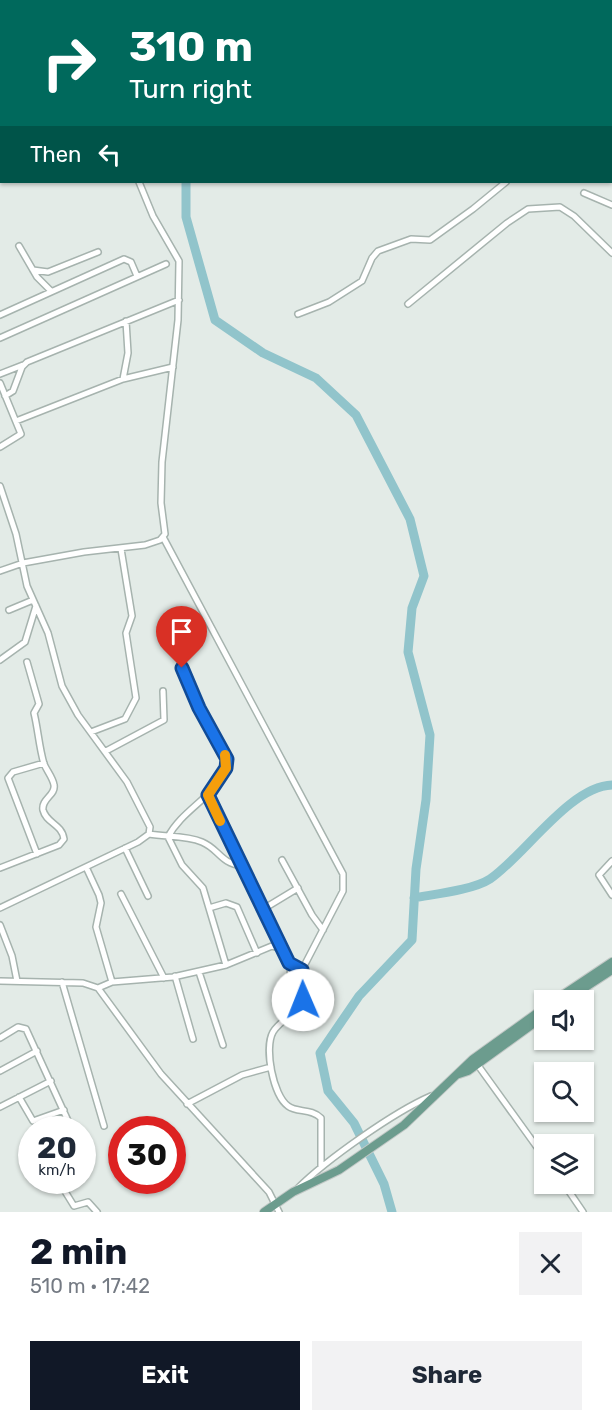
<!DOCTYPE html>
<meta charset="utf-8">
<style>
body{margin:0;font-family:Rubik,sans-serif;background:#f2f2f3;color:#1f2937;height:100vh;display:flex;flex-direction:column;font-size:22px;white-space:nowrap}
*{box-sizing:border-box;margin:0}
p{font-size:20px;color:#747a83}
.icon{flex:none;width:33px;height:33px;fill:none;stroke:currentColor;stroke-width:2;stroke-linecap:round;stroke-linejoin:round}
.map{position:relative;height:1212px;overflow:hidden}
.drawer{display:flex;flex-direction:column;background:#fff;flex:1}
.drawer>*{flex:none}
.banner{position:absolute;left:0px;top:0px;width:612px;height:183px;box-shadow:0 2px 4px #0004;background:#00695c;color:#fff;overflow:hidden}
.controls{position:absolute;left:534px;top:990px;display:grid;gap:12px}
.controls a{display:grid;place-items:center;width:60px;height:60px;border-radius:0px;background:#fff;box-shadow:0 2px 4px #0004;font-size:30px}
.speed{position:absolute;left:18px;top:1116px;display:flex;gap:12px;font-size:30px;font-weight:700;text-align:center}
.speed>*{display:grid;place-content:center;width:78px;height:78px;border-radius:50%;background:#fff;box-shadow:0 2px 4px #0004;line-height:1}
.speed small{font-size:15px;font-weight:400}
.speed .limit{border:9px solid #d22;background:#fff;color:#111}
.pin{position:absolute;display:grid;place-items:center;width:51px;height:51px;color:#fff;margin:-62px -26px;border-radius:50% 50% 50% 0;rotate:-45deg;box-shadow:0 0 6px #0007}
.pin .icon{rotate:45deg}
.me{position:absolute;width:66px;margin:-33px;rotate:359deg;stroke-linejoin:round;filter:drop-shadow(0 0 4px #0008)}
.turn{display:flex;align-items:center;gap:21px;height:126px;padding:0 30px;font-size:27px}
.turn .icon{width:78px;height:78px;stroke-width:2.5}
.turn b{display:block;font-size:42px;line-height:51px}
.then{display:flex;align-items:center;height:57px;padding:0 30px;background:#0003;gap:12px;font-size:22px}
.round{display:grid;place-items:center;flex:none;width:63px;height:63px;border-radius:0px;background:#f2f2f3}
.overview{display:flex;align-items:center;justify-content:space-between;height:102px;padding:0 30px}
h1{font-size:36px;font-weight:700;line-height:45px;color:#111827}
.primary-button{display:flex;gap:12px;margin-top:auto;padding:12px 30px}
.primary-button a{flex:1;height:69px;border-radius:0px;background:#111827;color:#fff;font-size:24px;font-weight:700;line-height:69px;text-align:center}
.primary-button a+a{background:#f2f2f3;color:#1f2937}
.map>svg:first-child{display:block}
</style>
<div class="map">
<svg width="612" height="1212" viewBox="0 0 612 1212">
<rect width="100%" height="100%" fill="#e3ebe7"/>
<g fill="none" stroke-linecap="round" stroke-linejoin="round">
<path stroke="#91c4cb" stroke-width="9" d="M310 2 311 0
M186 182V217L215 320 263 353 316 378 356 415 410 519 424 576 412 608 408 652 430 735 426 800 416 869 412 940 359 996 320 1053 328 1091 354 1123 384 1184 392 1212
M414 898C435 894 473 890 490 879 524 856 570 786 612 785"/>
<defs>
<path id="street" d="M395 0 396 2
M441 0 442 2
M473 0 475 2
M149 2 151 0
M157 2 158 0
M347 2 348 0
M610 94 612 93
M0 120 2 119
M610 134 612 136
M584 193 612 205
M19 246 37 277 51 291
M33 270 48 272 98 252
M408 304 507 223 528 209 560 207 574 216 612 253
M298 314 329 302 362 281 372 258 378 251 411 239 430 240 473 209 506 182
M0 315 124 259 131 262 137 276
M0 338 166 264
M0 374 23 365
M123 379 128 353 126 321
M0 383 21 434 0 447
M5 396 13 391 22 367 27 362 179 300
M16 421 123 379 173 367
M0 486 16 534 27 586 48 633 62 686 78 715 127 782 150 827 149 834 138 842 0 908
M163 537 343 874V891L303 968 300 1007C292 1015 279 1022 273 1032 264 1048 273 1095 288 1106 297 1113 311 1108 321 1118V1167
M0 571 23 563 84 552 145 545 160 540 165 534 161 503 162 462 178 320 179 261 153 216 139 182
M9 610 33 600
M0 660 25 642 36 606
M182 668 228 764C218 796 183 808 168 837L182 865 203 888 226 965
M91 732 125 719 136 698 126 633 132 616 121 549
M106 751 164 720 163 691
M208 795 277 934 290 964 291 987
M149 834C166 837 186 835 202 842 219 849 220 863 242 866
M125 848 148 896
M37 854 8 778 13 772 44 763
M282 860 312 915 323 930
M612 861 599 875 612 895
M86 867 99 895 101 903 96 927 112 982
M0 868 59 845 64 839C62 824 46 823 43 810 41 799 56 795 54 785 53 778 47 771 44 764 39 747 38 729 34 713L39 704 27 662
M121 894 164 978
M209 908 226 903 237 907 257 953
M265 908 298 888
M0 925 12 956 17 981
M199 972 223 1045
M175 976 193 1039
M0 981 83 983 98 988 161 1074 269 1192 279 1212
M62 982 104 1126
M98 988 112 982 173 977 226 965 272 946 284 950
M0 1038 18 1027 26 1029 69 1123
M477 1064 544 1157
M0 1071 37 1051
M19 1097 33 1121 64 1110
M187 1104 242 1075 271 1067
M0 1107 51 1081
M58 1180 74 1206 88 1202 97 1212
M564 1184 583 1212
M298 1188C326 1160 394 1112 431 1096"/>
<path id="primary" d="M555 1000 612 962
M566 1000 612 970
M459 1074 468 1071 544 1016
M264 1212 293 1192 339 1170 404 1125 473 1059 544 1008"/>
</defs>
<use href="#street" stroke="#a6b3ae" stroke-width="8"/>
<use href="#primary" stroke="#c2c8c6" stroke-width="10"/>
<use href="#street" stroke="#fff" stroke-width="5"/>
<use href="#primary" stroke="#6c9c8e" stroke-width="8"/>
<path stroke="#5f766f" stroke-width="1.5" stroke-dasharray="12 6" stroke-linecap="butt" d="M85 2 86 0
M0 88 2 87"/>
</g>
<g fill="none" stroke-linecap="round" stroke-linejoin="round">
<defs>
<path id="route" d="M182 668 199 708 227 759 226 768 208 795 289 963 302 970 300 981 303 1000"/>
</defs>
<use href="#route" stroke="#114b97" stroke-width="15"/>
<use href="#route" stroke="#1a73e8" stroke-width="10"/>
<path stroke="#f59e0b" stroke-width="10" d="M220 821 208 795 226 768 225 755"/>
</g>
</svg>
<div class="controls">
<a><svg class="icon" aria-label="sound" viewBox="0 0 24 24"><path d="M4 9h4l5-4v14l-5-4H4zM17 9q2 3 0 6"/></svg></a>
<a><svg class="icon" aria-label="search" viewBox="0 0 24 24"><circle cx="10" cy="10" r="6"/><path d="M15 15l6 6"/></svg></a>
<a><svg class="icon" aria-label="layers" viewBox="0 0 24 24"><path d="M12 4l9 5-9 5-9-5zM3 14l9 5 9-5"/></svg></a>
</div>
<div class="speed"><div>20<small>km/h</small></div><div class="limit">30</div></div>
<div class="pin" style="left:182px;top:668px;background:#d93025"><svg class="icon" aria-label="arrive" viewBox="0 0 24 24"><path d="M6 21V4h12l-3 4 3 4H6"/></svg></div>
<svg class="me" style="left:303px;top:1000px" viewBox="-20 -20 40 40"><circle r="19" fill="#fff"/><path d="M0-13L10 11 0 6-10 11z" fill="#1a73e8"/></svg>
<div class="banner">
<div class="turn"><svg class="icon" aria-label="right" viewBox="0 0 24 24"><path d="M7 20v-9h11M14 6l5 5-5 5"/></svg><div><b>310 m</b>Turn right</div></div>
<div class="then">Then<svg class="icon" aria-label="left" viewBox="0 0 24 24"><path d="M17 20v-9H6M10 6l-5 5 5 5"/></svg></div>
</div>
</div>
<section class="drawer">
<div class="overview"><div><h1>2 min</h1><p>510 m · 17:42</p></div><a class="round"><svg class="icon" aria-label="close" viewBox="0 0 24 24"><path d="M6 6l12 12M18 6L6 18"/></svg></a></div>
<div class="primary-button"><a>Exit</a><a>Share</a></div>
</section>
